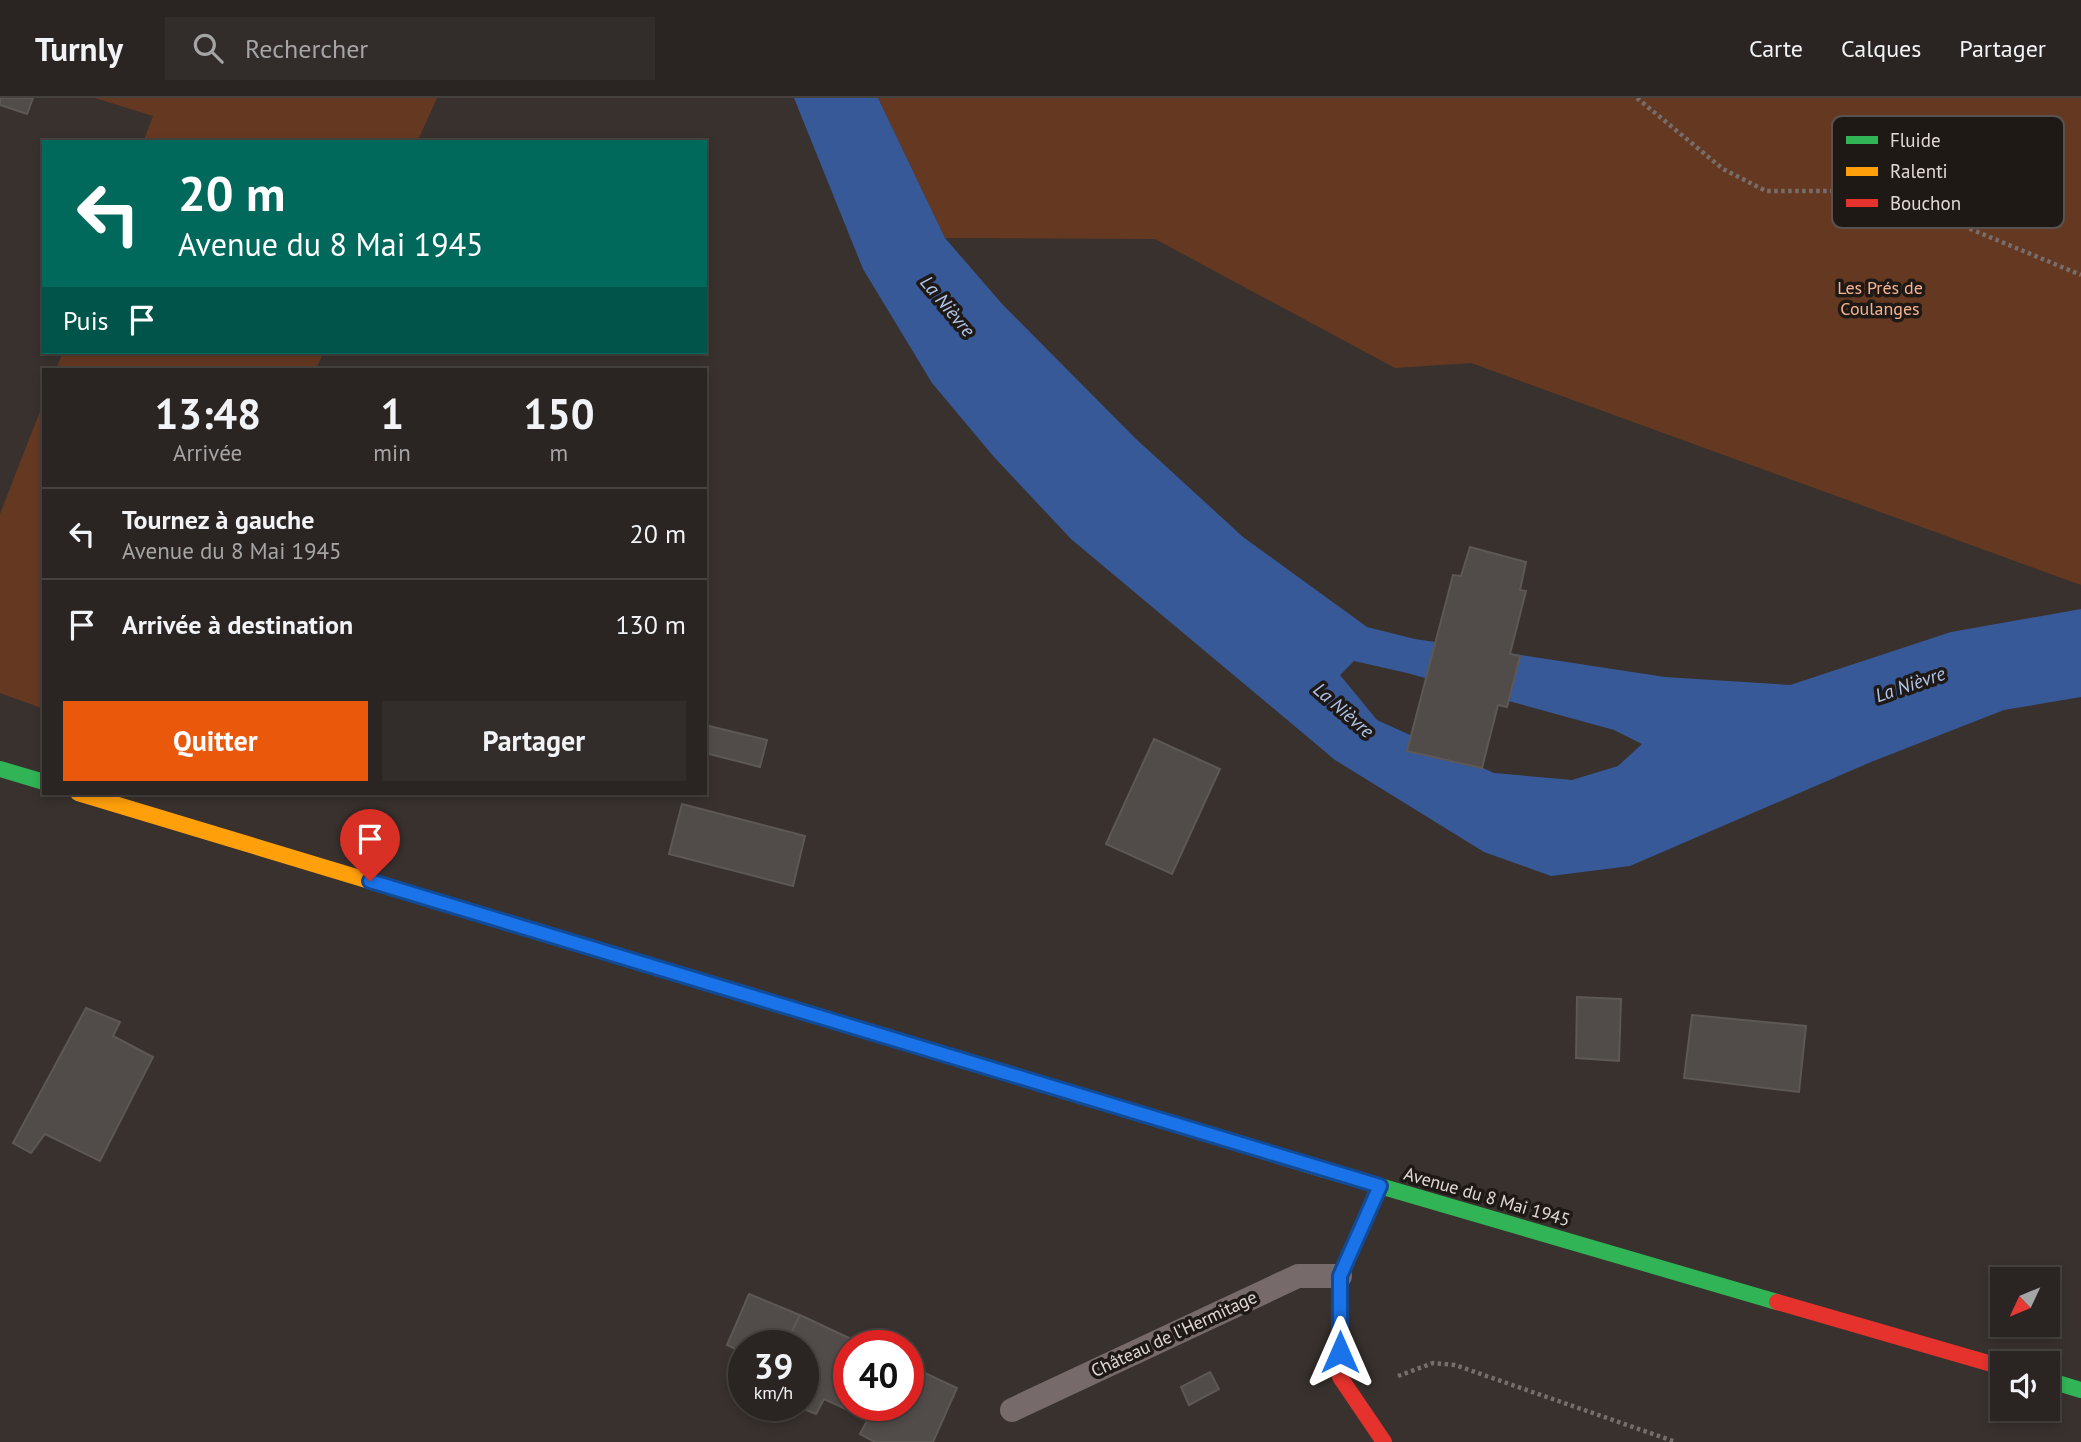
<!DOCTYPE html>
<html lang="fr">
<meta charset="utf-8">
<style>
body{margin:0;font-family:"PT Sans",sans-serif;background:#322d2a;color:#f1f3f6;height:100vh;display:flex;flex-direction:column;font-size:26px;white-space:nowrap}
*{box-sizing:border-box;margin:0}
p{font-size:23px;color:#a5a5a5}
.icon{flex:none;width:38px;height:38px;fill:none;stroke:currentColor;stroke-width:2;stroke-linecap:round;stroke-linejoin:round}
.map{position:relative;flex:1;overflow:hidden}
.drawer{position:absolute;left:42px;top:270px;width:665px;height:427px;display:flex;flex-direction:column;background:#2a2522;border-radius:0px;box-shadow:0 4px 10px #0003,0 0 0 2px #464240}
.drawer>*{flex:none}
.top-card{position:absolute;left:42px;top:42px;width:665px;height:214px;border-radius:0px;box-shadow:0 4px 10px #0003,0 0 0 2px #464240;background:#00695c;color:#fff;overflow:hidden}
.needle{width:46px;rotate:226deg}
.tools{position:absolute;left:1990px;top:1169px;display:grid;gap:14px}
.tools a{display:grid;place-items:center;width:70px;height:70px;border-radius:0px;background:#2a2522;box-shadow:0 4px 10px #0003,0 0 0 2px #464240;font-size:35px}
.speed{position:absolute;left:728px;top:1232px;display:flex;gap:14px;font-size:35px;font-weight:700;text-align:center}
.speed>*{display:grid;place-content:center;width:91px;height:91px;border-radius:50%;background:#2a2522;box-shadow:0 4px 10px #0003,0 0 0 2px #464240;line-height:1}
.speed small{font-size:18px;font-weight:400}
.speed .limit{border:10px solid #d22;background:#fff;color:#111}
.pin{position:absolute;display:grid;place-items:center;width:60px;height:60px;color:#fff;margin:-72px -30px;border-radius:50% 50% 50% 0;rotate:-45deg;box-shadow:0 0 7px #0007}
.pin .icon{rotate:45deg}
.me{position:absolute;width:77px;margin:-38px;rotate:0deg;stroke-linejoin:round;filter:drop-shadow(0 0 5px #0008)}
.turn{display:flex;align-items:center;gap:24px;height:147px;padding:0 21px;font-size:32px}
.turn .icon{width:91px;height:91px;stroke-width:2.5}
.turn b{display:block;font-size:49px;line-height:60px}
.then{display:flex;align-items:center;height:66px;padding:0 21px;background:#0003;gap:14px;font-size:26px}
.eta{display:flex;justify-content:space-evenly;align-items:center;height:119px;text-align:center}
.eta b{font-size:42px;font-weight:700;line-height:49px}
.primary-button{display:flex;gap:14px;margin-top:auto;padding:14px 21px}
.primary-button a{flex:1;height:80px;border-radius:0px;background:#ea580c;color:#fff;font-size:28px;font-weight:700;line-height:80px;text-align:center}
.primary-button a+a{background:#322d2a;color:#f1f3f6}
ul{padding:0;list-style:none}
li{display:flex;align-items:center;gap:21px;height:91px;padding:0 21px;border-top:2px solid #464240}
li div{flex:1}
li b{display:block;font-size:26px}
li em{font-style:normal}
header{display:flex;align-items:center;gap:42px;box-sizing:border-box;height:98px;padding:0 35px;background:#2a2522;border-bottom:2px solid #464240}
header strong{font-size:33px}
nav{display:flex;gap:38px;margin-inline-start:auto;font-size:24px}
.search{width:490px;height:63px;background:#322d2a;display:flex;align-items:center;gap:18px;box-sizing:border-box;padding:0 24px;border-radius:0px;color:#a5a5a5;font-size:26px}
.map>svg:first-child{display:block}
</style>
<header>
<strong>Turnly</strong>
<div class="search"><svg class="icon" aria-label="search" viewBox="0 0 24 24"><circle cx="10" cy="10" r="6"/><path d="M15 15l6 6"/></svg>Rechercher</div>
<nav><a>Carte</a><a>Calques</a><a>Partager</a></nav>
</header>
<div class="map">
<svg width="2081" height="1344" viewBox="0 0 2081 1344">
<rect width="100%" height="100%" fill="#38312e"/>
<path fill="#653921" d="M95 0H437L417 44H143L153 18Z
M878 0H2081V487L1471 265 1395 270 1155 141 945 140Z
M63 254H324L316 271H56Z
M44 303V611L0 595V416Z"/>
<path fill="#385998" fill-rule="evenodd" d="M794 0H878L945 140 1003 207 1135 340 1243 439 1367 529 1415 541 1665 579 1790 587 1951 534 2081 511V599L2004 612 1871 664 1630 768 1551 778 1484 754 1335 662 1071 441 994 359 932 285 863 171ZM1354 563 1407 575 1614 632 1642 646 1618 668 1572 682 1494 675 1377 622 1340 577Z"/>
<path fill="#514c4a" stroke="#5d5855" stroke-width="2" d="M0 0H33L27 16 0 7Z
M1470 449 1526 464 1520 492 1526 493 1510 556 1520 558 1507 609 1498 607 1482 670 1407 653 1453 477 1461 478Z
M705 627 767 642 760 669 705 655Z
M1154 641 1220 671 1172 776 1106 746Z
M682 706 805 738 793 788 669 756Z
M1577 899 1621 901 1619 963 1576 960Z
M86 910 120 924 113 938 153 959 100 1063 45 1036 31 1055 13 1045Z
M1692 917 1806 928 1799 994 1684 980Z
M749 1196 800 1217 785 1248H744V1255L727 1247Z
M800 1217 866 1248H849V1307H908V1267L957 1290 933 1344H875L860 1336 868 1321 824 1301 816 1316 794 1307H803V1248H785Z
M1210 1274 1219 1291 1189 1307 1181 1289Z"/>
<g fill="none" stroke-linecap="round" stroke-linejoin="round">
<path stroke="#776d6b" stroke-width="4.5" stroke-dasharray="3.5 3.5" stroke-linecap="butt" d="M1637 0 1723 71 1766 93H1879L2081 177
M1398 1278 1433 1265 1455 1267 1676 1344"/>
<path stroke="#776a6a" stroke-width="24" d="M1012 1312 1298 1178H1340"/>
<path stroke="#30b455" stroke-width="16" d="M0 671 44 684
M618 858 973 965
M1325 1072 1777 1204
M2048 1282 2081 1292"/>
<path stroke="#ff9f0a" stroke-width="16" d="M78 695 618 858
M973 965 1325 1072"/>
<path stroke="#e5322d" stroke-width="16" d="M1380 1088 1340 1178V1279L1384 1344
M1777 1204 2002 1269"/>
</g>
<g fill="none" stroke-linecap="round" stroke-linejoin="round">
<defs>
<path id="route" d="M370 783 1380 1088 1340 1178V1254"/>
</defs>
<use href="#route" stroke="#114b97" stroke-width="18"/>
<use href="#route" stroke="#1a73e8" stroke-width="12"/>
</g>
<g text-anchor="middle" stroke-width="7" stroke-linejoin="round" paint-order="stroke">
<g font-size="18" fill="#f6b392" stroke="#1f1916">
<text x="1880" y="196">Les Prés de<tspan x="1880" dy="21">Coulanges</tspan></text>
</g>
<g font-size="18" fill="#e1d9d5" stroke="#1f1916">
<text transform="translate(1487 1099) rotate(16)" y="6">Avenue du 8 Mai 1945</text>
<text transform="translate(1174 1236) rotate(-25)" y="6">Château de l’Hermitage</text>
</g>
<g font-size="19" font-style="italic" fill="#b0c6ed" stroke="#1f1916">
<text transform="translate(948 208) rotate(50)" y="7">La Nièvre</text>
<text transform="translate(1910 586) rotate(-19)" y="7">La Nièvre</text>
<text transform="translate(1344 612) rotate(41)" y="7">La Nièvre</text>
</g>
</g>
<rect x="1832" y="18" width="232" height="112" rx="10" fill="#1f1916" stroke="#59534f" stroke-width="2"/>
<rect x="1846" y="38" width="32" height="8" fill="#30b455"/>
<rect x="1846" y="69" width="32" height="9" fill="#ff9f0a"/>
<rect x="1846" y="101" width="32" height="8" fill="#e5322d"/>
<g font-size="19" fill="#e1d9d5">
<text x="1890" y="49">Fluide</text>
<text x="1890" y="80">Ralenti</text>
<text x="1890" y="112">Bouchon</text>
</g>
</svg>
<div class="tools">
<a><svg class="needle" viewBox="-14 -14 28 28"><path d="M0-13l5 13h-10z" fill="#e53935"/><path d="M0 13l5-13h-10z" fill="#a5a5a5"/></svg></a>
<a><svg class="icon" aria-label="sound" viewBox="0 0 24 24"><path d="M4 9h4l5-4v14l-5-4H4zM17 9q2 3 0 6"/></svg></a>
</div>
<div class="speed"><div>39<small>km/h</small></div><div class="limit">40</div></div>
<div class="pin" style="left:370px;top:783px;background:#d93025"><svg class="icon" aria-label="arrive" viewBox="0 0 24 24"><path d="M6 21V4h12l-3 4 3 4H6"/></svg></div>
<svg class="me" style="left:1340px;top:1254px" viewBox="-20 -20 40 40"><path d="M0-17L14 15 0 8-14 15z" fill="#1a73e8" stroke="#fff" stroke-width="4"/></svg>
<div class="top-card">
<div class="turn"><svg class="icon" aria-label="left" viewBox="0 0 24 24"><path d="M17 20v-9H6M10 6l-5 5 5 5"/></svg><div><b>20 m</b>Avenue du 8 Mai 1945</div></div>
<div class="then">Puis<svg class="icon" aria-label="arrive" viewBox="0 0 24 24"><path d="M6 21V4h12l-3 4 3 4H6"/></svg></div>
</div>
<section class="drawer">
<div class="eta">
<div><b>13:48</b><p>Arrivée</p></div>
<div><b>1</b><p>min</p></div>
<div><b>150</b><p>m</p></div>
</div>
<ul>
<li><svg class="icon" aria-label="left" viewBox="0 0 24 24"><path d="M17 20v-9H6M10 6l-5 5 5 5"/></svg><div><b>Tournez à gauche</b><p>Avenue du 8 Mai 1945</p></div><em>20 m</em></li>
<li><svg class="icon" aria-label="arrive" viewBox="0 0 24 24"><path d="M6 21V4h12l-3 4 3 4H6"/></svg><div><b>Arrivée à destination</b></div><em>130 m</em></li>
</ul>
<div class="primary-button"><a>Quitter</a><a>Partager</a></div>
</section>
</div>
